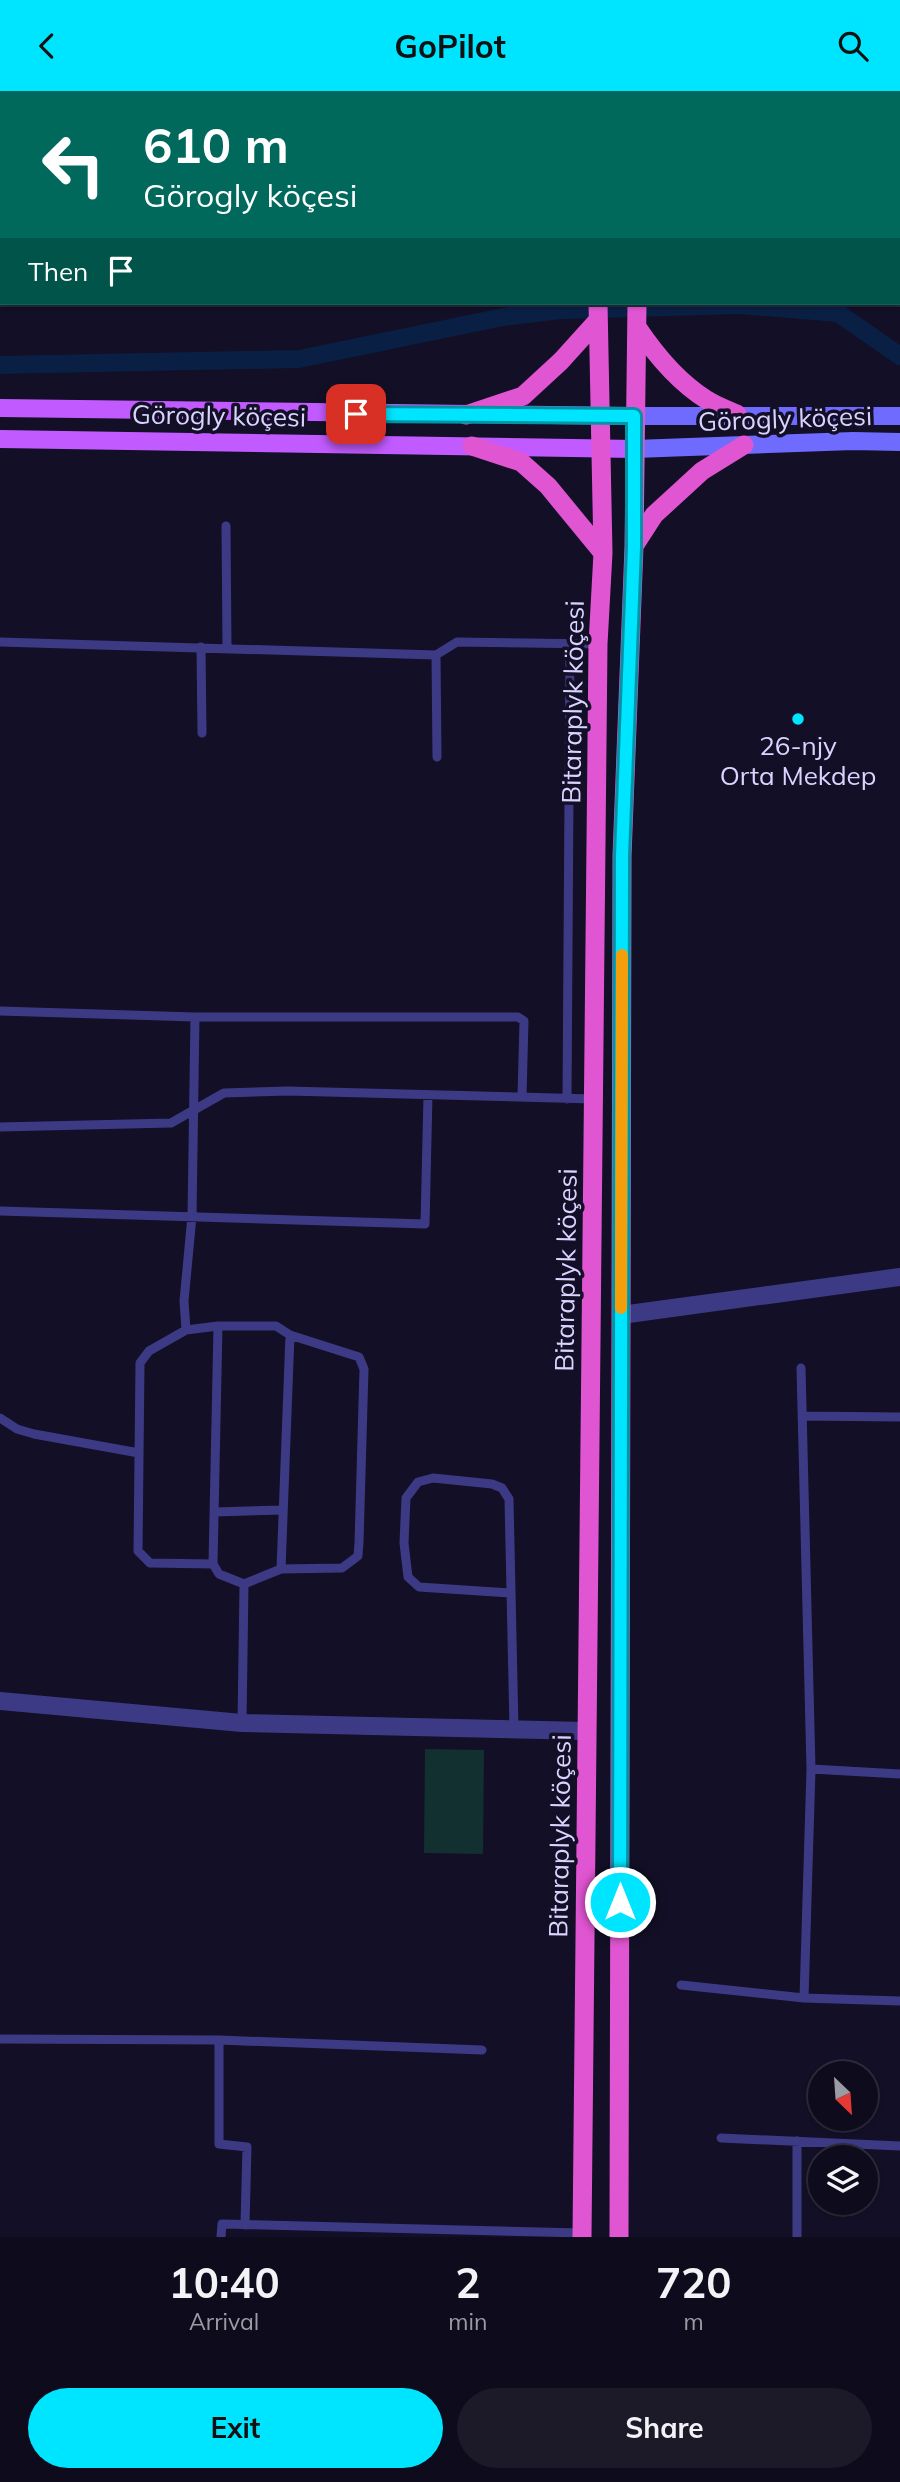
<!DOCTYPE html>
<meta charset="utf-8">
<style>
body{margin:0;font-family:Mulish,sans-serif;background:#1c1929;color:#f1f3f6;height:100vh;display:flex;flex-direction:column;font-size:26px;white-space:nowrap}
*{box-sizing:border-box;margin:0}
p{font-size:23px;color:#9b9ba3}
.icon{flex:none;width:38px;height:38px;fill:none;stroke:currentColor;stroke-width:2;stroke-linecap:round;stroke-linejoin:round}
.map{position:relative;height:2146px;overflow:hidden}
.sheet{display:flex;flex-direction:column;background:#0e0b1c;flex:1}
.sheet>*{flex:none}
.top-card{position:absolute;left:0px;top:0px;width:901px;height:214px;box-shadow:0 2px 5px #0004,0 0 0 2px #2e2b3b;background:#00695c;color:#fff;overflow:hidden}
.needle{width:46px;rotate:155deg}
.buttons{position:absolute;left:808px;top:1970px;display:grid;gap:14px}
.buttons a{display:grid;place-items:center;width:70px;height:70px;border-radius:50%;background:#0e0b1c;box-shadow:0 2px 5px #0004,0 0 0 2px #2e2b3b;font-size:35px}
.pin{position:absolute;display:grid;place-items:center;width:60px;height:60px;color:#fff;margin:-30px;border-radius:14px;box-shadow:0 4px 10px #0006}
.me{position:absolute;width:77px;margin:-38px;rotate:0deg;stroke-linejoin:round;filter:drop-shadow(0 0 5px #0008)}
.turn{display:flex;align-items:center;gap:24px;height:147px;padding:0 28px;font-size:32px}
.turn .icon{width:91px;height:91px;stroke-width:2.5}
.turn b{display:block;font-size:49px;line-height:60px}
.then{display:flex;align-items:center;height:66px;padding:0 28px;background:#0003;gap:14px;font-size:26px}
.eta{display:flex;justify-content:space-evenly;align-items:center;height:119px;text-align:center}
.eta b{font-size:42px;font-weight:700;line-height:49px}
.primary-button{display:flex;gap:14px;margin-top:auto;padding:14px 28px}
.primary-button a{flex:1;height:80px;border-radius:42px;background:#00e5ff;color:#111;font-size:28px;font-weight:700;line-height:80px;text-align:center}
.primary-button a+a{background:#1c1929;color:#f1f3f6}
header{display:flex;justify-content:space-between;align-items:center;height:91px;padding:0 28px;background:#00e5ff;color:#111;font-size:32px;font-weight:700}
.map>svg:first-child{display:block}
</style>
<header><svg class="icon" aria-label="back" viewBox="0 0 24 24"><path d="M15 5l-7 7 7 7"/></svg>GoPilot<svg class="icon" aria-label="search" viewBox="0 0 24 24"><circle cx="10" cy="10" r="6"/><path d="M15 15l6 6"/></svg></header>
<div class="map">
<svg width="900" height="2146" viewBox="0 0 900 2146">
<rect width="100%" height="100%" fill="#130f26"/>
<path fill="#12302f" d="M425 1658 484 1659 483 1763 424 1762Z"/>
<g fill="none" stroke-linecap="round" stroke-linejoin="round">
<path stroke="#0a1f44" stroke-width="18" d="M0 274 299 268 503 226 561 219 740 214 838 222 900 265"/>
<path stroke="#3d3a85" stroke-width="9" d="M226 435 227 557
M0 551 436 564
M201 556 202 642
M437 666 436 564 457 551 598 553
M0 920 195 926
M567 1008 570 553
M0 1036 171 1032 224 1002 288 1000 594 1008
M0 1120 425 1133 428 1004
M218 1235 213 1473 219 1483 244 1493
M186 1239 149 1260 140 1272 138 1460 150 1472 213 1473
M801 1277 811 1678 804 1907
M802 1325 900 1326
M0 1327 17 1338 34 1343 139 1362
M215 1421 283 1419
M281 1478 342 1477 358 1465 359 1452 364 1278 359 1266 290 1244
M510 1502 419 1496 408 1486 404 1452 406 1407 418 1391 433 1387 492 1393 502 1397 509 1408 514 1638
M242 1632 244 1493 281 1478 290 1244 276 1235H218L186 1239 184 1210 192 1125 195 926H518L524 930 522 1006
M811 1678 900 1683
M681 1894 804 1907 900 1910
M0 1948 219 1949
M721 2047 900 2055
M245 2134 247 2056 219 2053V1949L482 1959
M221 2146 222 2133 582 2142
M797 2146V2050"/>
<path stroke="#3d3a85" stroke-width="18" d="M621 1224 900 1186
M0 1610 242 1632 587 1640"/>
<path stroke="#6f6bff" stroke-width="18" d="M634 325H900
M635 358 853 350 900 351"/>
<path stroke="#c25bff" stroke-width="18" d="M0 317 634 325
M0 348 635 358"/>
<path stroke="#e055d1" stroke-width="19" d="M576 0V2
M613 0V2
M637 236C655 263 678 291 707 309 716 315 727 319 737 323
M466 324 523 305 561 270 598 229
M472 355 521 371 548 395 603 462
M634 455 654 424 702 380 744 354
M582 2146 598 553 603 462 598 212
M619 2146 622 765 634 456 637 212"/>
</g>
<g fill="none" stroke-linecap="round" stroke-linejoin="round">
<defs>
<path id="route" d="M356 323 634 325V456L622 765 620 1811"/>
</defs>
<use href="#route" stroke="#0095a6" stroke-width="18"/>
<use href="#route" stroke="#00e5ff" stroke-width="12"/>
<path stroke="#f59e0b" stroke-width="12" d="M621 1217 622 864"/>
</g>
<circle fill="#00e5ff" stroke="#130f26" stroke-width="2.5" cx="798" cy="628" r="7"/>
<g text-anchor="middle" stroke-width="7" stroke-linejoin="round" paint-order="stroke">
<g font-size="26" fill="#d9d4ff" stroke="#130f26">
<text transform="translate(219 325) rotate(1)" y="9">Görogly köçesi</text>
<text transform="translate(785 328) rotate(-2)" y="9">Görogly köçesi</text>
<text transform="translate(573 611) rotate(-89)" y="9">Bitaraplyk köçesi</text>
<text transform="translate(566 1179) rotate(-89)" y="9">Bitaraplyk köçesi</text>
<text transform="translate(560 1745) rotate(-89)" y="9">Bitaraplyk köçesi</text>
</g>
<g font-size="26" fill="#d9d4ff" stroke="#130f26">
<text x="798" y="664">26-njy<tspan x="798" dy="30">Orta Mekdep</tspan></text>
</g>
</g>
</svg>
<div class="buttons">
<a><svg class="needle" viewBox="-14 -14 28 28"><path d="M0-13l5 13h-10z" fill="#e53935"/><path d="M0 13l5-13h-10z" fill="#9b9ba3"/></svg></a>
<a><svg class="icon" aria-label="layers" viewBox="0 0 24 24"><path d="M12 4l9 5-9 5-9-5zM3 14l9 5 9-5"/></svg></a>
</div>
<div class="pin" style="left:356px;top:323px;background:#d93025"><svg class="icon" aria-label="arrive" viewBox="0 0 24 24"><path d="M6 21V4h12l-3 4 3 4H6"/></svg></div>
<svg class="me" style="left:620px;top:1811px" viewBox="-20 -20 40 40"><circle r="17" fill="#00e5ff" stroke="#fff" stroke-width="3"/><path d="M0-11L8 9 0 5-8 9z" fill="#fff"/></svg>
<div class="top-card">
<div class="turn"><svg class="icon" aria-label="left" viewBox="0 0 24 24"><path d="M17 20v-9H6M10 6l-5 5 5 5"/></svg><div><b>610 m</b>Görogly köçesi</div></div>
<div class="then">Then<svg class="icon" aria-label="arrive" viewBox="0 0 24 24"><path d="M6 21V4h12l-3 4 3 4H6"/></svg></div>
</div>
</div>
<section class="sheet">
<div class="eta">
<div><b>10:40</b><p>Arrival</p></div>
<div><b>2</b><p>min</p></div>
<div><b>720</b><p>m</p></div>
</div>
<div class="primary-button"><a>Exit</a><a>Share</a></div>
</section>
